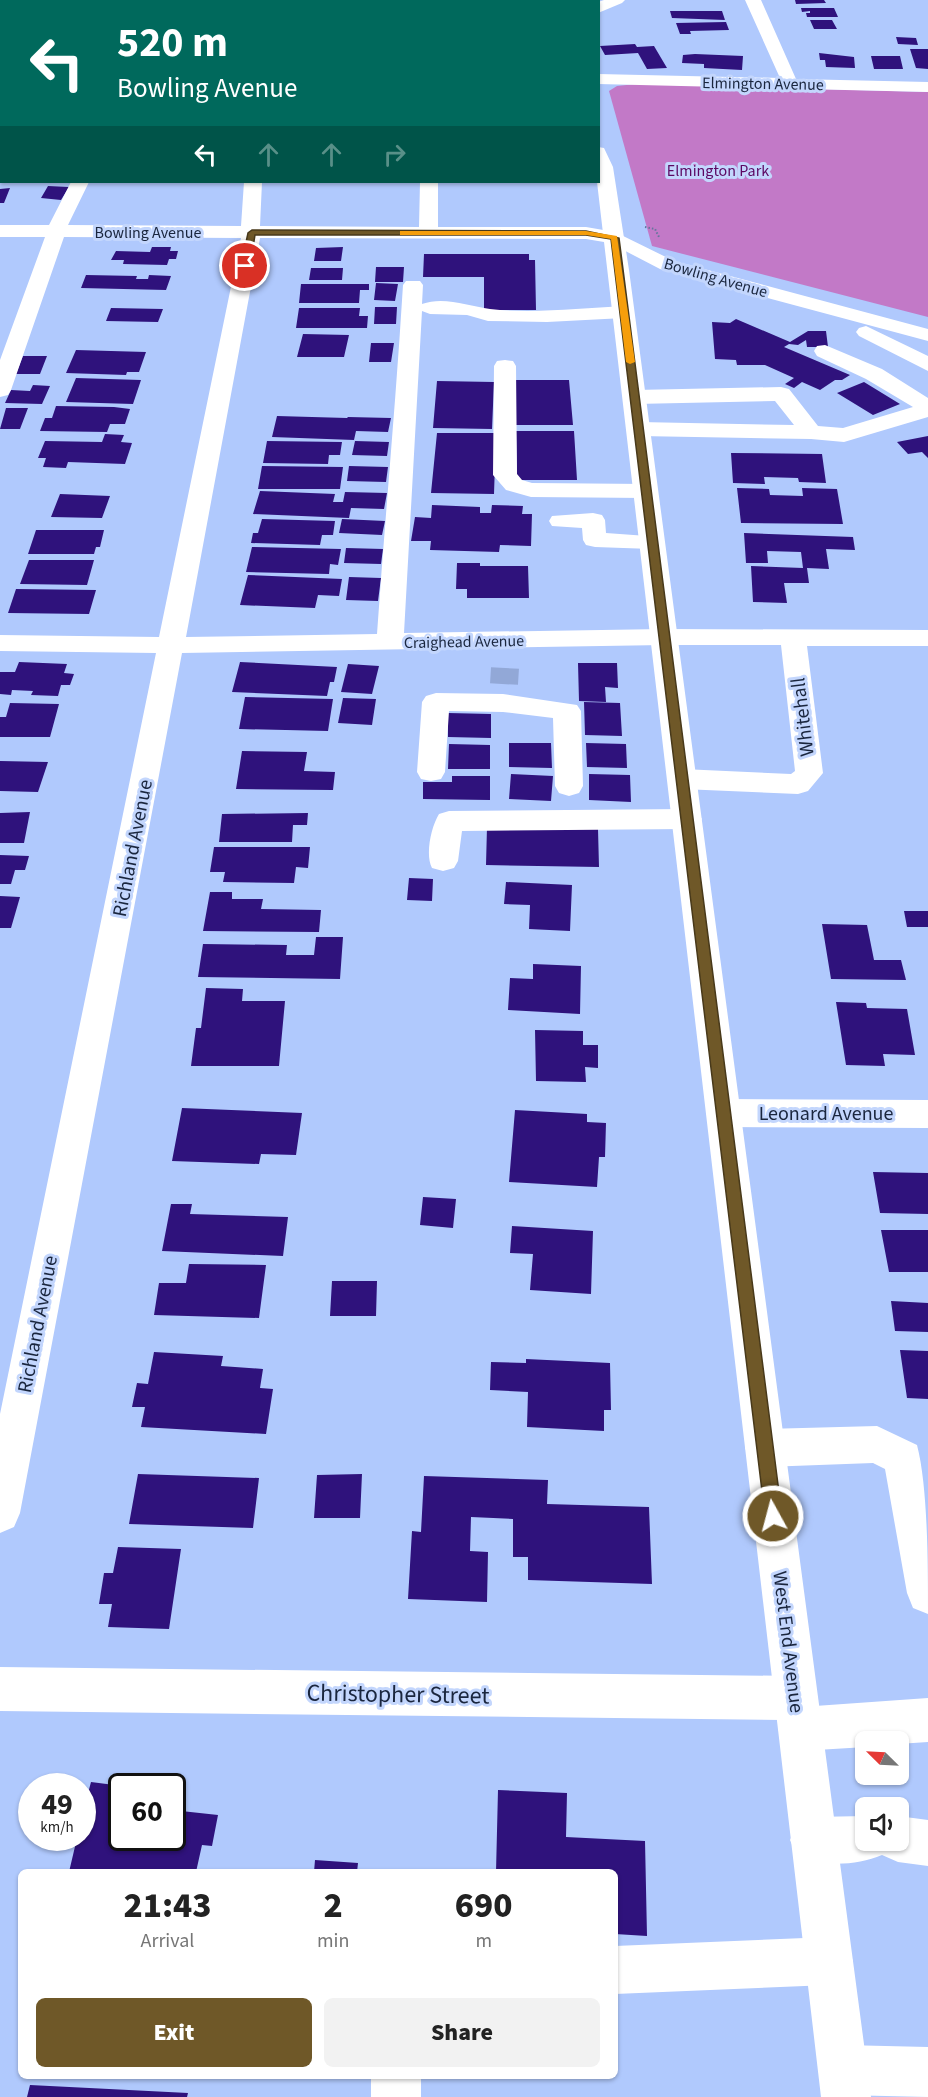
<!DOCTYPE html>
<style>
body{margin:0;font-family:"Source Sans 3",sans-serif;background:#f2f2f2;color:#222;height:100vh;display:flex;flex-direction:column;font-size:22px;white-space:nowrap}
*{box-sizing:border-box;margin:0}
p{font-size:20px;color:#767676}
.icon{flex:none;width:33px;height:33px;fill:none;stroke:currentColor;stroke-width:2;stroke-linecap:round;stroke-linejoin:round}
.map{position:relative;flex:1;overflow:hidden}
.details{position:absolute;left:18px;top:1869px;width:600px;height:210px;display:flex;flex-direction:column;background:#fff;border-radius:9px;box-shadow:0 2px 4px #0004}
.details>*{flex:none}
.banner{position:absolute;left:0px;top:0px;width:600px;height:183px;box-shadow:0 2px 4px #0004;background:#00695c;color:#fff;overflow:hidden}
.needle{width:39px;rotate:294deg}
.fabs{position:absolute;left:855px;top:1731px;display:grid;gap:12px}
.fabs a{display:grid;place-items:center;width:54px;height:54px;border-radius:9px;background:#fff;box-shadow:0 2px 4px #0004;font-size:30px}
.speed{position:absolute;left:18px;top:1773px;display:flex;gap:12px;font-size:30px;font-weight:700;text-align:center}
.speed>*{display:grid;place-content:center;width:78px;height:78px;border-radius:50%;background:#fff;box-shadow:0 2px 4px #0004;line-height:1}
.speed small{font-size:15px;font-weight:400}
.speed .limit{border:3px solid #111;border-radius:9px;background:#fff;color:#111}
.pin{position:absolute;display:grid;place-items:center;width:51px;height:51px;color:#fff;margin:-26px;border:3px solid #fff;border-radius:50%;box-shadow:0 2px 6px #0007}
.me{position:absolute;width:66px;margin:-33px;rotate:353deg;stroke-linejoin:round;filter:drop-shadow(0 0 4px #0008)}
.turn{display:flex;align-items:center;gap:21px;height:126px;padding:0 18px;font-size:27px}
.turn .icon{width:78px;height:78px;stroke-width:2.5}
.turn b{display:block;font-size:42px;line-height:51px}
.lanes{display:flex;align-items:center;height:57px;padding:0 18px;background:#0003;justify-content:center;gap:30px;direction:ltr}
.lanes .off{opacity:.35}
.eta{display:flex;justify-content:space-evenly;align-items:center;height:102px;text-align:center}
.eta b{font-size:36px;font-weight:800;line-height:42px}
.action{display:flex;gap:12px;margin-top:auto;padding:12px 18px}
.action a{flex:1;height:69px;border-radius:9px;background:#6f5828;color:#fff;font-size:24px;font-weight:800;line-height:69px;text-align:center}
.action a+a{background:#f2f2f2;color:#222}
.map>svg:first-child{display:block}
</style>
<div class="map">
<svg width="928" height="2097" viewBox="0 0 928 2097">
<rect width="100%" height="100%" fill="#b0c9fd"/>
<path fill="#c279c7" d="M636 84 928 92V317L652 246 609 91 617 86Z"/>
<path fill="#2f127c" d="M795 0H824L826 3 796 4Z
M801 8H834L838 17H807L806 13H810V11L802 12Z
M670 11H722L725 20 672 18Z
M810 20H832L837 29H814Z
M726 22 729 30 690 31 691 34H680L676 23Z
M896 37 916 38 918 45 898 44Z
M635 44 637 47 654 46 667 68 647 69 638 53 605 55 600 46Z
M910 49H928V69L916 68Z
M819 53 854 57 855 68 826 67 825 60H820Z
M695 54 743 56 742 70 704 68V64L682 63 683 55Z
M871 56H900L903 69H874Z
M48 186 69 187 61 200 41 198Z
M10 188 4 203H0V189Z
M152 247H171L170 251H178L176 259H169L167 265 123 264 124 260H111L116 251 150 252Z
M343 247 341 261H314L316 248Z
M424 254H529V260H535L536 310H484V277H423Z
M376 267H404L403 282H375Z
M311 268H343L342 280H309Z
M86 275 137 276 136 279H148L149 275 171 276 166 290 81 288Z
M376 283 398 284 395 301 374 300Z
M301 284H369V290H360L359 303H299Z
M375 307H397L396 324H374Z
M111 308 163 309 158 322 106 321Z
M299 308H360L359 316H368L367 328H296Z
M736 319 790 342 808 331H826L828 347H807L806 340 798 345 789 344 784 347 850 375 842 380H835L820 390 802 382 794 388 785 384 794 378 765 365H737L736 360 715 359 712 322 730 323Z
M303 334 349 335 344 357H297Z
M371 343H394L391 362H369Z
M76 350 146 352 139 372H127L126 375 66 373Z
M23 356H47L40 374H16Z
M76 378 141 380 133 404 66 402Z
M512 380H569L573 425H514Z
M437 381 494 382 492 429 433 428Z
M864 382 900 404 873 415 837 393Z
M33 385 50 386 42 404 5 403 11 390 30 391Z
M56 406 114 407 130 409 125 424H110L107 432 40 431 45 418H52Z
M6 408H28L20 429H0Z
M277 416 347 418 348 417 391 418 388 432 356 431 354 440 272 437Z
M516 431H574L577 480H517Z
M437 433H496L494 494 431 493Z
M105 434 124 435 121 442 132 443 125 464 68 462 66 468 43 467 46 458H38L45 441 102 442Z
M928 436V458L922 452 908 454 897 442Z
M267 441 342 442 340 455H329L328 464 263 463Z
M355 441 389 442 387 456 352 455Z
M731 453 822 454 826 483 799 482 798 478 764 477 765 484 733 483Z
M262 466 343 467 340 489H258Z
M349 466 388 467 386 482 347 481Z
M737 488 769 489 770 495 803 496 802 488 837 489 843 524 741 523Z
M260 491 335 494 333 502H343L345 492 387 493 384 509 351 508 349 518 253 514Z
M60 494 110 496 102 518 51 517Z
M432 505 480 507V513H491L492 505 523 506 522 514H532L531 546 500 545 499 552 430 550 431 541H411L415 517 431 518Z
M262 519 335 521 333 535H322L320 545 251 543 253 533H258Z
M342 519 385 521 382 535 339 533Z
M36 530H104L100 547H96L94 554H28Z
M744 533 853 537 855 550 826 549 829 569 807 568 809 583H784L787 603 753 602 751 566 803 568 801 552 767 551 768 563H746Z
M252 547 341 549 338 565 330 564 329 574 246 572Z
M346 548 383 549 381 564 344 563Z
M29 560H94L87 585 20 584Z
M457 563H480V566H528L529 598H467V589H456Z
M248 575 342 579 339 596 318 595 315 608 240 605Z
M349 577 381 578 378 601 346 600Z
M16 589 96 590 89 614 8 613Z
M19 662 67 664 64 673 74 674 70 685H61L58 696 31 695 33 691 12 690 11 695 0 694V672H15Z
M240 662 337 667 334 682H330L327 696 232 692Z
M578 663H617L618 688 605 687 606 702 579 701Z
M348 664 379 666 372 694 341 692Z
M245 697 333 699 328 731 239 729Z
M343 698 376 699 372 725 338 723Z
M584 702 620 703 622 736 585 735Z
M10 703 59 704 50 737H0V717H6Z
M448 713 491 714V738L448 737Z
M509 743H551L552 768 509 767Z
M586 743 626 744 627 768 587 767Z
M449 744 490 745V769H448Z
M242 751 307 752 304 771 335 772 333 790 236 789Z
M0 761 48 762 38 792 0 791Z
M511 774 553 776 551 801 509 799Z
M589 774 630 775 631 802 589 800Z
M452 776H490V800L423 799V782H452Z
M30 812 24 843H0V813Z
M308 813 307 825H293L292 842H219L222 814Z
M487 827 598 829 599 867 486 865Z
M214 847H310L308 868 296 867 294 883 223 882 225 872H210Z
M0 855 29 856 25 870H15L11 884H0Z
M409 878 433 879 432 901 407 900Z
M506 882 572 885 570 931 529 929 530 905 504 904Z
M210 892H232V899H263L261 909 321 910 319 932 203 931Z
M0 896 20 897 11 928H0Z
M904 911H928V927H907Z
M822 924 867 925 874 960H901L906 980 831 979Z
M316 937H343L340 979 198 977 203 944 287 945 286 955H314Z
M533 964 581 966 580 1014 508 1010 510 978 533 979Z
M206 988 243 989 242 1001H285L279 1066H191L196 1028H201Z
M836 1002 866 1003 867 1008 907 1009 915 1055 883 1054 885 1066 846 1065Z
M535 1030 583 1031V1045H598V1068L585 1067 586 1082 536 1081Z
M182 1108 302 1113 296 1155 261 1154 259 1164 172 1161Z
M515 1110 587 1114V1122L606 1123 605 1157H599L597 1187 509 1182Z
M873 1172 928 1173V1214L880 1213Z
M423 1197 456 1199 453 1228 420 1225Z
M171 1204H192L190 1214 288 1217 283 1256 162 1251Z
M512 1226 593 1231 591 1294 530 1290 533 1254 510 1253Z
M881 1230H928V1272H889Z
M189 1264 266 1265 259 1318 154 1315 159 1283H186Z
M332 1281H377L376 1316H330Z
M891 1301 928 1303V1332L895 1331Z
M900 1350 928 1351V1399L907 1398Z
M154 1352 223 1356 221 1366 263 1369 260 1388 273 1389 266 1434 141 1427 145 1407H132L137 1383 148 1384Z
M526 1359 610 1363 611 1410H604V1431L527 1427 528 1392 490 1390 491 1362 526 1363Z
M138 1474 259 1478 253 1528 129 1524Z
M362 1474 360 1518H314L317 1475Z
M424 1476 548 1480 547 1504 649 1507 652 1584 528 1580V1557H513V1519L471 1517 470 1551 488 1552 487 1602 408 1599 412 1531 421 1532Z
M118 1547 181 1549 169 1629 108 1627 112 1604H99L104 1573H113Z
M91 1782 122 1786V1838H172V1810L218 1815 212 1846 202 1845 196 1872H69L77 1838H82V1816Z
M498 1790 567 1793 566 1837 645 1841 647 1936 615 1934V1872H496Z
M315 1860 358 1863 357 1872H314Z
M30 2085 188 2093 187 2097H27Z"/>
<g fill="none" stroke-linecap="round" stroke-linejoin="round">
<path stroke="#92a8d7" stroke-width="28" stroke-dasharray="28 14" stroke-linecap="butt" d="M504 684 505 668"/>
<path stroke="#64769c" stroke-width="2" stroke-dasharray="1.5 2" stroke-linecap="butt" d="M645 227 655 229 659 237"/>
<path fill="#fff" fill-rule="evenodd" d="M185 0H201V2H186Z
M339 0H355V2H340Z
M382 0H398L399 2H383Z
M745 0H761L796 79 928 82V92L598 84V74L780 78Z
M0 2H2V12H0Z
M71 182H89L68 225 241 226 244 182H262L260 226 419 227 420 182H438V227H586L615 232 674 261 928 329V341L660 269 610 243 586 239 260 238 186 637 377 634C385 517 396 401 403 285L406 281H420L423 285 422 304C444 296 468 306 490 309 534 314 580 308 624 306L631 308 634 312 631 316 624 318 547 322 488 321 467 315 430 314 422 311 404 633 664 629 928 630V646H807L823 773 808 791 798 794 682 789 672 786 668 779 672 772 682 769 791 774 795 771 781 645H664L182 653 20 1513 14 1527 0 1533V1414L156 653 0 651V635L159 637 241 238 64 237 11 390 8 395 0 397V360L45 237H0V225H49Z
M866 326 928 356V371L859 336 856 332 859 328Z
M825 345 882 369 928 398V417L844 442 811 439 639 436 631 434 628 429 631 424 639 422 794 425 775 401 635 404 627 402 624 397 627 392 635 390 781 387 789 389 818 426 843 428 913 407 866 379 817 356 814 351 817 346Z
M505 360 513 361 516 366 517 474 522 480 532 483 646 484 654 486 658 491 654 496 646 498 531 497 506 490 493 475 494 366 497 361Z
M593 513 602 515 605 520 606 533 661 537 664 542 661 547 652 549 595 547 586 545 583 540 582 528 552 526 549 521 552 516Z
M436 693 503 694 577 705 581 711 583 786 579 793 569 796 559 793 555 786 553 718 503 712 449 711 445 772 441 779 431 781 421 779 417 772 422 702 426 696Z
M687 809 697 812 702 819 697 826 687 829 462 831 458 861 454 868 443 871 432 868C425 855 431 827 439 814L449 811Z
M723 1099 928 1100V1128L723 1127 711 1123 706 1113 711 1103Z
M877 1426 917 1445C928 1487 928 1566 928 1614L913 1608 907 1593 885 1469 873 1463 765 1467 751 1461 745 1448 751 1435 765 1429Z
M0 1667 796 1676 812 1682 818 1698 815 1706 928 1698V1742L898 1744V1742H866V1747L800 1751 784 1745 778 1729 782 1720 0 1711Z
M866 1816V1840H898V1816L928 1820V1866L898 1862 882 1855C856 1866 822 1867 797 1856L790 1840 797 1824 813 1817Z
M829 1937 846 1944 853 1961 846 1978 829 1985 615 1994V1946Z
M843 2045 928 2047V2097L843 2095 825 2088 818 2070 825 2052Z
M371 2076H421V2097H371Z"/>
<path fill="#fff" fill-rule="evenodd" d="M485 0H501L502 2H486Z
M520 0H536L537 2H521Z
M598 147 604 148 613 167 629 270 871 2097H821L597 182Z"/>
<path fill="#fff" fill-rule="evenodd" d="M604 0H625L622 3 598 13V2Z"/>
</g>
<path fill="#6f5828" stroke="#48391a" stroke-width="1.5" d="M252 230 586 231 619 238 782 1516 779 1522 773 1524 767 1522 765 1516 611 239 586 235H255L250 266 245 269 241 266 248 233Z"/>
<path fill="#f59e0b" d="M400 231H586L617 236 635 362 630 364 626 362 611 239 586 235H400Z"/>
<g text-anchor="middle" stroke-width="6" stroke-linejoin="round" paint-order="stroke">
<g font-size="16" fill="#1a263e" stroke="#c3d6fd">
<text transform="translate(763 83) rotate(1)" y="6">Elmington Avenue</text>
<text x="148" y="238">Bowling Avenue</text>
<text transform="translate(716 277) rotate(16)" y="6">Bowling Avenue</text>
<text transform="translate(464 641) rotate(-1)" y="6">Craighead Avenue</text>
</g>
<g font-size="16" fill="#5c0863" stroke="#c3d6fd">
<text x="718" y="176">Elmington Park</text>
</g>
<g font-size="20" fill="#1a263e" stroke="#c3d6fd">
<text transform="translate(802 717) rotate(-97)" y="7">Whitehall</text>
<text transform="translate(132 848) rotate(-79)" y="7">Richland Avenue</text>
<text x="826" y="1120">Leonard Avenue</text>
<text transform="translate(37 1324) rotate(-79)" y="7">Richland Avenue</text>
<text transform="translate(789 1642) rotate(83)" y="7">West End Avenue</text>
</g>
<g font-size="24" fill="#1a263e" stroke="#c3d6fd">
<text transform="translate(398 1694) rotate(1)" y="8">Christopher Street</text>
</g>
</g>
</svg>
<div class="fabs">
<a><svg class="needle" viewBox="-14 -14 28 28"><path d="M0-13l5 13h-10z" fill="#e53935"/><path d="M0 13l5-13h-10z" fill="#767676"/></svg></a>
<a><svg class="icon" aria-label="sound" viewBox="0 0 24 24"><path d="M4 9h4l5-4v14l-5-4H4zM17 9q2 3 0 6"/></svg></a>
</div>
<div class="speed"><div>49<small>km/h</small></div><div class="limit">60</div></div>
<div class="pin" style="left:245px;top:266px;background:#d93025"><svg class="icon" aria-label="arrive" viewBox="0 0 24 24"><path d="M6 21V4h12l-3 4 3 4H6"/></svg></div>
<svg class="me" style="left:773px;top:1516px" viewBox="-20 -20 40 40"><circle r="17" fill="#6f5828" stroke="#fff" stroke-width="3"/><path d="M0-11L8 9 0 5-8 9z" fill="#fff"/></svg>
<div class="banner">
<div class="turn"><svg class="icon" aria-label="left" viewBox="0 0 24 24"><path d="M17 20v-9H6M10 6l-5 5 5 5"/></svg><div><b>520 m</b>Bowling Avenue</div></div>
<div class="lanes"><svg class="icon" aria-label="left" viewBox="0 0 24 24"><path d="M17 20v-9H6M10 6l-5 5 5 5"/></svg><svg class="icon off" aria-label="ahead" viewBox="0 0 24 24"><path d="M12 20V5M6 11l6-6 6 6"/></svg><svg class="icon off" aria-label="ahead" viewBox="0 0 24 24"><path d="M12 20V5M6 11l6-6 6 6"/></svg><svg class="icon off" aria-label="right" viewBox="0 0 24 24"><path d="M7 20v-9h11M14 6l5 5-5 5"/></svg></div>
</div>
<section class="details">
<div class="eta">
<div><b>21:43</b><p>Arrival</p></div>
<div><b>2</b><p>min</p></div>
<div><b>690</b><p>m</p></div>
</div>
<div class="action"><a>Exit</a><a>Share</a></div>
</section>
</div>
